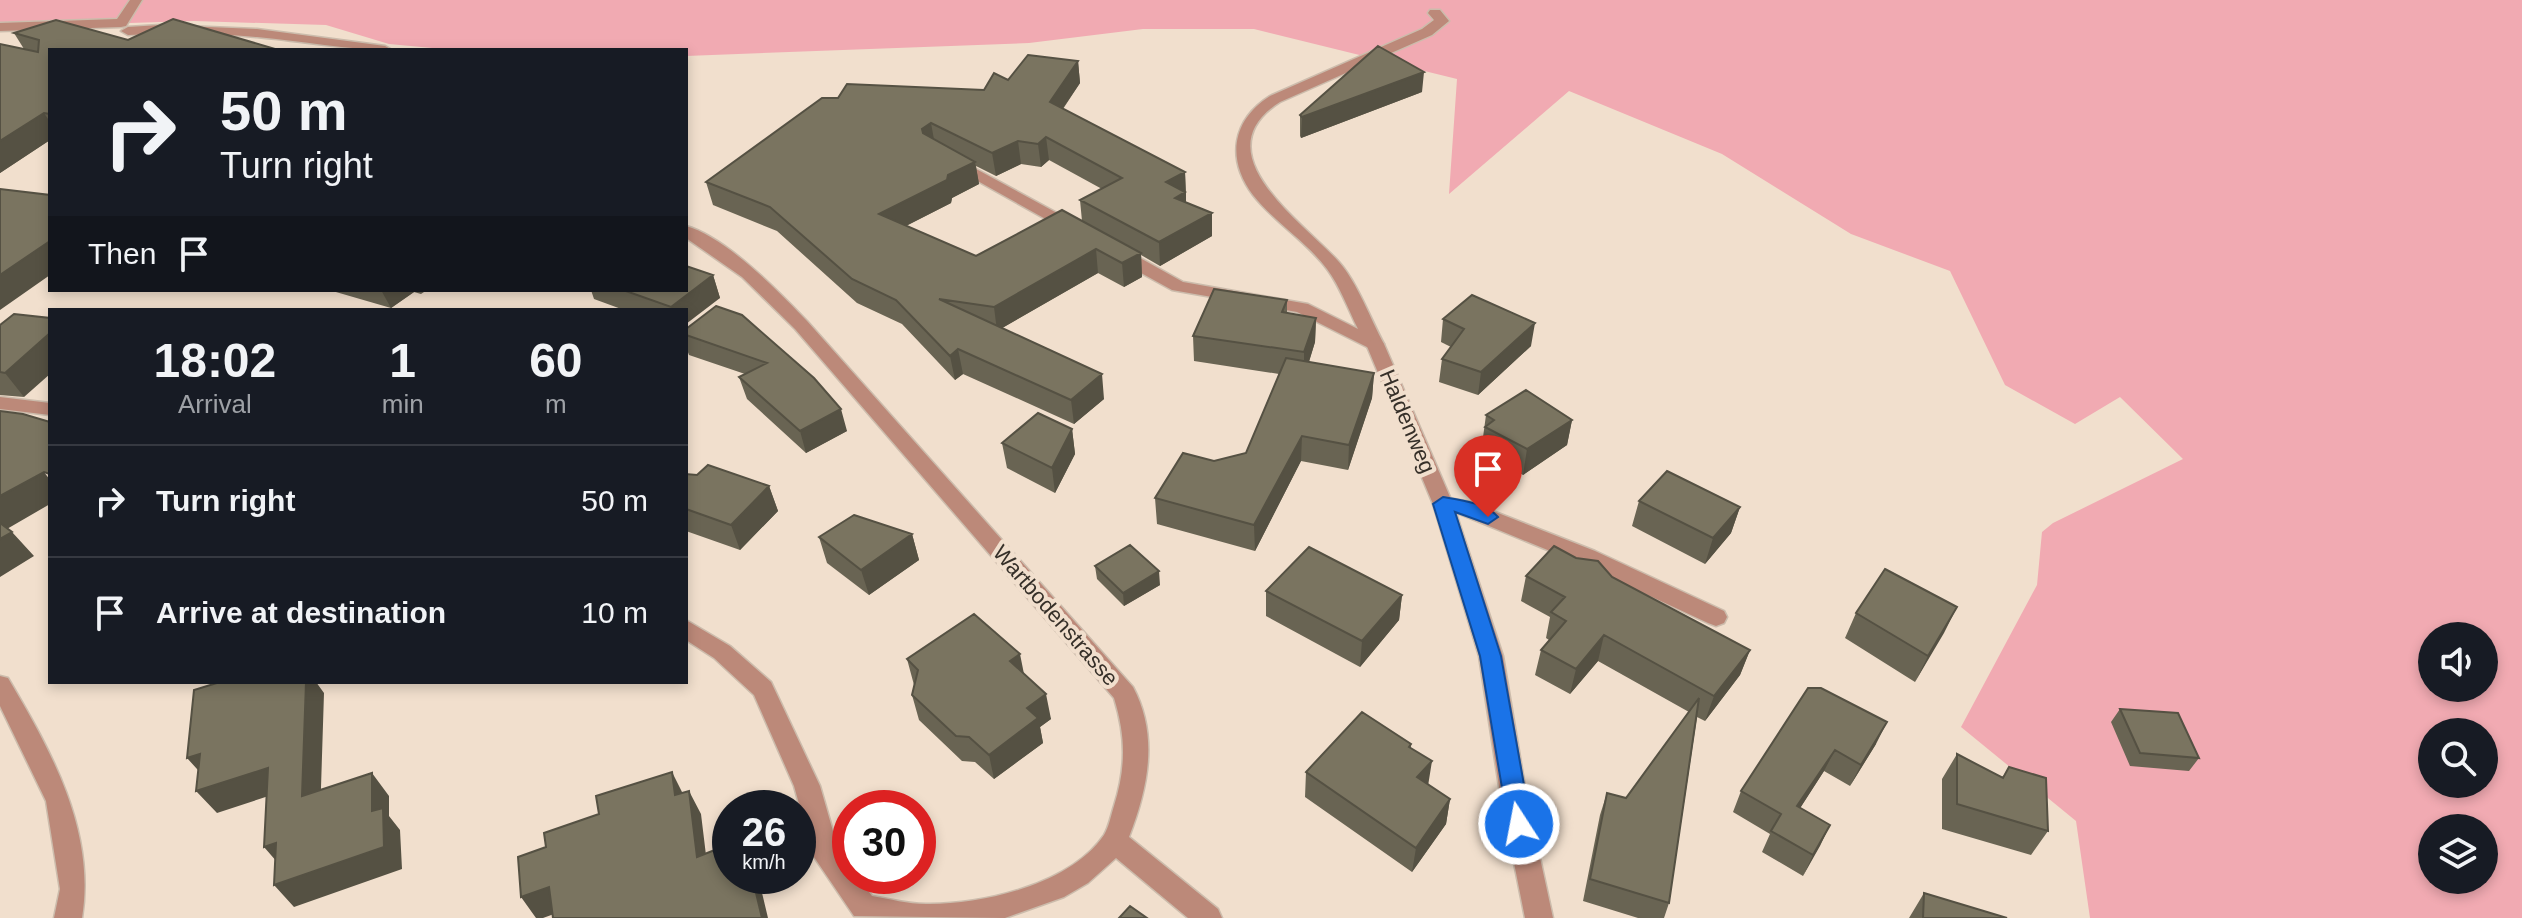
<!DOCTYPE html>
<style>
body{margin:0;font-family:Helvetica,sans-serif;background:#242831;color:#f1f3f6;height:100vh;display:flex;flex-direction:column;font-size:30px;white-space:nowrap}
*{box-sizing:border-box;margin:0}
p{font-size:26px;color:#9ea1a6}
.icon{flex:none;width:44px;height:44px;fill:none;stroke:currentColor;stroke-width:2;stroke-linecap:round;stroke-linejoin:round}
.map{position:relative;flex:1;overflow:hidden}
.side{position:absolute;left:48px;top:308px;width:640px;height:376px;display:flex;flex-direction:column;background:#171b24;border-radius:0px;box-shadow:0 4px 12px #0003}
.side>*{flex:none}
.banner{position:absolute;left:48px;top:48px;width:640px;height:244px;border-radius:0px;box-shadow:0 4px 12px #0003;background:#171b24;color:#f1f3f6;overflow:hidden}
.controls{position:absolute;left:2418px;top:622px;display:grid;gap:16px}
.controls a{display:grid;place-items:center;width:80px;height:80px;border-radius:50%;background:#171b24;box-shadow:0 4px 12px #0003;font-size:40px}
.speed{position:absolute;left:712px;top:790px;display:flex;gap:16px;font-size:40px;font-weight:700;text-align:center}
.speed>*{display:grid;place-content:center;width:104px;height:104px;border-radius:50%;background:#171b24;box-shadow:0 4px 12px #0003;line-height:1}
.speed small{font-size:20px;font-weight:400}
.speed .limit{border:12px solid #d22;background:#fff;color:#111}
.pin{position:absolute;display:grid;place-items:center;width:68px;height:68px;color:#fff;margin:-82px -34px;border-radius:50% 50% 50% 0;rotate:-45deg;box-shadow:0 0 8px #0007}
.pin .icon{rotate:45deg}
.me{position:absolute;width:88px;margin:-44px;rotate:349deg;stroke-linejoin:round;filter:drop-shadow(0 0 6px #0008)}
.turn{display:flex;align-items:center;gap:28px;height:168px;padding:0 40px;font-size:36px}
.turn .icon{width:104px;height:104px;stroke-width:2.5}
.turn b{display:block;font-size:56px;line-height:68px}
.then{display:flex;align-items:center;height:76px;padding:0 40px;background:#0003;gap:16px;font-size:30px}
.eta{display:flex;justify-content:space-evenly;align-items:center;height:136px;text-align:center}
.eta b{font-size:48px;font-weight:700;line-height:56px}
ul{padding:0;list-style:none}
li{display:flex;align-items:center;gap:24px;height:112px;padding:0 40px;border-top:2px solid #363941}
li div{flex:1}
li b{display:block;font-size:30px}
li em{font-style:normal}
.map>svg:first-child{display:block}
</style>
<div class="map">
<svg width="2522" height="918" viewBox="0 0 2522 918">
<rect width="100%" height="100%" fill="#f1dfcd"/>
<path fill="#f1aab2" fill-rule="evenodd" d="M0 0H2522V918H2090L2076 821 1961 727 2037 585 2042 532 2053 523 2183 459 2120 397 2075 424 2005 385 1950 271 1851 234 1722 154 1569 91 1449 194 1457 79 1254 29H1143L1029 43 686 56V50H454L389 44 326 25 194 21 0 27ZM2432 636H2484V688H2432ZM2432 732H2484V784H2432ZM2432 828H2484V880H2432Z"/>
<g fill="none" stroke-linecap="round" stroke-linejoin="round">
<defs>
<path id="lane" d="M1430 10H1440L1449 21 1432 35 1280 102C1200 153 1303 222 1339 262 1357 282 1371 320 1384 344L1381 348H1369L1297 312 1172 290 1112 257 1110 253 1112 249H1124L1183 282 1308 304 1358 329C1348 309 1340 286 1327 269 1306 241 1274 222 1253 195 1226 159 1232 120 1270 96L1422 29 1434 20 1428 13Z
M160 25 257 29 385 46 392 50C347 50 302 41 257 37 214 33 171 33 128 35L121 31 128 27Z
M954 157 1079 225 1081 228 1079 231H1067L949 165V159Z
M1443 497 1470 502 1595 551 1724 611 1727 617 1724 623 1716 626 1708 623 1579 563 1460 514 1436 509 1433 504 1436 499Z"/>
<path id="street" d="M130 0H142L126 26 121 27 0 31V23L117 19Z
M686 226C726 237 779 292 807 321L1133 687C1159 736 1148 788 1129 837L1218 909 1222 918H1188L1116 858 1088 883 1064 897 1005 918 854 916 814 857 794 786 754 695 714 658 686 640V620L730 646 771 682 820 786 839 852 850 867V876H857L872 896C890 899 908 904 926 904 982 905 1071 884 1104 835 1109 827 1111 815 1114 806 1126 768 1126 737 1114 698L795 329 742 277 686 238Z
M1375 338 1384 344 1453 504 1503 656 1526 793 1553 918H1525L1500 793 1479 656 1433 504 1366 344Z
M0 397 50 403V415L0 409Z
M0 676 8 678C51 751 96 831 82 918H54L60 889 46 801 0 706Z"/>
</defs>
<use href="#lane" stroke="#ccbcac" stroke-width="3"/>
<use href="#street" stroke="#ccbcac" stroke-width="3"/>
<use href="#lane" fill="#bc8979" fill-rule="evenodd"/>
<use href="#street" fill="#bc8979" fill-rule="evenodd"/>
</g>
<path fill="#696453" fill-rule="evenodd" d="M14 33 128 40 275 49 50 50V140L0 173V44L24 49Z
M1078 61 1080 83 1063 109 1185 172 1186 203 1212 213V236L1160 266 1141 255 1142 277 1124 287 1098 273 1002 328 1104 399 1074 424 963 374 955 380 902 324 857 303 777 231 713 205 706 182 838 98 984 90 1008 80ZM1049 160 1102 189 1080 200 1082 221 976 256 906 226 951 203 952 198 979 184 976 166 996 176 1021 164 1041 167Z
M1422 92 1301 138 1300 136V115Z
M713 275 720 298 686 310H624L594 299 591 290H686Z
M329 290H427L421 294 414 292 391 308Z
M1287 300V313L1316 318 1315 342 1309 362 1374 373 1372 398 1348 470 1301 461 1255 551 1157 524 1155 498 1246 453 1279 374 1194 361 1193 336Z
M716 306 847 431 806 453 747 399 739 377 745 374 689 355 686 347V329Z
M1443 319 1531 346 1478 395 1439 382 1442 359 1451 347 1441 342Z
M0 325 24 397 0 395Z
M1486 415 1572 420 1567 445 1523 475 1481 452Z
M1072 429 1075 454 1055 493 1007 468 1002 443Z
M686 474 769 486 778 511 740 550 686 531Z
M1639 501 1740 507 1731 533 1705 564 1632 526Z
M912 534 919 560 869 595 827 563 819 537Z
M1095 566 1160 585 1124 606 1097 579Z
M1526 576 1612 577 1750 650 1740 675 1705 721 1697 717 1669 903 1664 918H1638L1583 901 1600 815 1607 793 1626 798 1689 712 1598 661 1570 694 1535 675 1541 650 1549 640 1546 638 1550 617 1521 601Z
M1266 591 1402 595 1399 620 1360 667 1266 616Z
M1957 607 1915 682 1845 638 1856 613Z
M907 659 1024 674 1051 719 1040 727 1043 743 994 779 975 762 962 761 919 720 912 695 914 685Z
M1808 688 1876 744 1850 786 1824 771 1800 808 1830 825 1803 876 1762 852 1770 834 1733 812 1741 791Z
M2120 709 2199 758 2189 771 2130 766 2111 722Z
M1411 744V748L1428 785 1450 799 1446 824 1412 872 1305 797 1306 772Z
M1957 754 2002 778 2009 767 2048 831 2031 855 1942 829V779Z
M1924 893 2007 918H1909Z"/>
<path fill="#555143" d="M1078 61 1080 83 1052 124 1050 102Z
M1424 72 1422 92 1301 138 1302 117Z
M44 113 50 122V140L0 173V141Z
M931 123 935 145 926 152 922 129Z
M1046 137 1049 160 1041 167 1038 144Z
M1018 141 1021 164 996 176 992 153Z
M975 162 979 184 952 198 951 203 884 237 879 214 948 175Z
M1185 172 1186 195V216L1166 182Z
M1212 213V236L1160 266 1159 242Z
M50 241V275L0 310V275Z
M1096 249 1098 273 997 331 994 307Z
M1141 253 1142 277 1124 287 1122 263Z
M713 275 720 298 686 324V310H672L671 307Z
M381 290H413L414 292 391 308Z
M1316 318 1315 342 1304 377V352Z
M1535 323 1531 346 1478 395 1481 372Z
M50 333V374L24 397 5 373Z
M958 349 963 374 955 380 950 356Z
M1374 373 1372 398 1348 470 1349 445Z
M1102 374 1104 399 1074 424 1071 400Z
M841 409 847 431 806 453 800 431Z
M1572 420 1567 445 1523 475 1527 449Z
M1072 429 1075 454 1055 493 1052 468Z
M1302 436 1301 461 1255 551 1254 525Z
M44 472 50 480V504L0 533V496Z
M769 486 778 511 740 550 731 525Z
M1740 507 1731 533 1705 564 1713 538Z
M12 532 34 556 0 577V539Z
M912 534 919 560 869 595 861 570Z
M1159 571 1160 585 1124 606 1123 593Z
M1402 595 1399 620 1360 667 1362 641Z
M1957 607 1944 633 1915 682 1928 656Z
M1604 635 1598 661 1570 694 1576 669Z
M1750 650 1740 675 1705 721 1714 696Z
M1020 654 1025 679 1010 661Z
M306 682H316L324 693 320 819 302 796Z
M1046 694 1051 719 1040 727 1043 743 994 779 989 755 1027 708Z
M1887 722 1876 744 1850 786 1861 765Z
M1835 750 1824 771 1788 827 1797 806Z
M200 754 207 780 187 758Z
M1432 761 1428 786 1417 777Z
M268 768 287 790 217 813 196 791Z
M672 772 684 796 675 795Z
M372 773 389 796V816L400 830 402 869 294 907 274 885 372 811Z
M689 791 701 814 709 880 697 857Z
M1450 799 1446 824 1412 872 1416 848Z
M1830 825 1820 846 1803 876 1813 855Z
M276 843 284 870 264 847Z
M752 876H758L768 918H762Z
M549 887 565 910 543 918H536L521 897Z"/>
<path fill="#7a7460" stroke="#555143" stroke-width="2" d="M173 19 275 49 50 50V114L44 113 0 141V44L38 52 39 40 14 33 56 20 128 40Z
M1378 46 1424 72 1302 117 1300 115Z
M1028 55 1078 61 1050 102 1185 172 1166 182 1185 192 1175 198 1212 213 1159 242 1080 200 1122 178 1046 137 1038 144 1018 141 992 153 931 123 922 129 923 133 975 162 948 175 947 180 879 214 976 256 1062 210 1141 253 1122 263 1096 249 994 307 939 299 1102 374 1071 400 958 349 950 356 896 300 852 279 770 207 706 182 822 98H838L847 84 984 90 994 73 1008 80Z
M0 189 50 195V241L0 275Z
M686 266 713 275 671 307 623 290H686Z
M1214 289 1287 300 1282 312 1316 318 1304 352 1193 336Z
M1472 295 1535 323 1481 372 1442 359 1464 329 1443 319Z
M716 306 742 315 814 378 841 409 800 431 739 377 767 363 686 335V329Z
M14 314 50 318V333L5 373 0 372V325Z
M1286 358 1374 373 1349 445 1302 436 1254 525 1155 498 1183 453 1214 461 1246 453Z
M1526 390 1572 420 1527 449 1485 427 1494 420 1486 415Z
M0 411 23 414 50 422V474L44 472 0 496Z
M1038 413 1072 429 1052 468 1002 443Z
M708 465 769 486 731 525 686 509V474L697 475Z
M1667 471 1740 507 1713 538 1639 501Z
M854 515 912 534 861 570 819 537Z
M0 523 12 532 0 539Z
M1130 545 1159 571 1123 593 1095 566Z
M1554 546 1576 558 1598 561 1612 577 1750 650 1714 696 1604 635 1576 669 1541 650 1566 621 1551 612 1565 597 1526 576Z
M1309 547 1402 595 1362 641 1266 591Z
M1885 569 1957 607 1928 656 1856 613Z
M974 614 1020 654 1010 661 1046 694 1027 708 1038 718 989 755 969 737 956 736 912 695 918 670 907 659Z
M220 682H306L302 796 372 773V811L383 808 384 847 274 885 276 843 264 847 268 768 196 791 200 754 187 758 194 690Z
M1808 688H1821L1887 722 1861 765 1835 750 1797 806 1830 825 1813 855 1771 831 1781 814 1741 791Z
M1699 698 1669 903 1590 879 1607 793 1626 798Z
M2120 709 2178 713 2199 758 2140 753Z
M1362 712 1411 744 1409 747 1432 761 1417 777 1450 799 1416 848 1306 772Z
M1957 754 2003 778 2009 767 2046 778 2048 831 1957 804Z
M672 772 675 795 689 791 697 857 730 844V876H752L762 918H553L549 887 521 897 518 857 546 847 544 833 599 814 596 796Z
M1924 893 2007 918H1923Z
M1130 906 1147 918H1119Z"/>
<path fill="#1a73e8" stroke="#114b97" stroke-width="2" d="M1443 497C1461 500 1486 503 1498 517L1488 524 1455 512 1501 656 1531 824 1527 832 1519 835 1511 832 1508 824 1480 656 1433 504Z"/>
<g text-anchor="middle" stroke-width="8" stroke-linejoin="round" paint-order="stroke">
<g font-size="22" fill="#363029" stroke="#f1dfcd">
<text transform="translate(1408 421) rotate(67)" y="8">Haldenweg</text>
<text transform="translate(1056 615) rotate(49)" y="8">Wartbodenstrasse</text>
</g>
</g>
</svg>
<div class="controls">
<a><svg class="icon" aria-label="sound" viewBox="0 0 24 24"><path d="M4 9h4l5-4v14l-5-4H4zM17 9q2 3 0 6"/></svg></a>
<a><svg class="icon" aria-label="search" viewBox="0 0 24 24"><circle cx="10" cy="10" r="6"/><path d="M15 15l6 6"/></svg></a>
<a><svg class="icon" aria-label="layers" viewBox="0 0 24 24"><path d="M12 4l9 5-9 5-9-5zM3 14l9 5 9-5"/></svg></a>
</div>
<div class="speed"><div>26<small>km/h</small></div><div class="limit">30</div></div>
<div class="pin" style="left:1488px;top:517px;background:#d93025"><svg class="icon" aria-label="arrive" viewBox="0 0 24 24"><path d="M6 21V4h12l-3 4 3 4H6"/></svg></div>
<svg class="me" style="left:1519px;top:824px" viewBox="-20 -20 40 40"><circle r="17" fill="#1a73e8" stroke="#fff" stroke-width="3"/><path d="M0-11L8 9 0 5-8 9z" fill="#fff"/></svg>
<div class="banner">
<div class="turn"><svg class="icon" aria-label="right" viewBox="0 0 24 24"><path d="M7 20v-9h11M14 6l5 5-5 5"/></svg><div><b>50 m</b>Turn right</div></div>
<div class="then">Then<svg class="icon" aria-label="arrive" viewBox="0 0 24 24"><path d="M6 21V4h12l-3 4 3 4H6"/></svg></div>
</div>
<section class="side">
<div class="eta">
<div><b>18:02</b><p>Arrival</p></div>
<div><b>1</b><p>min</p></div>
<div><b>60</b><p>m</p></div>
</div>
<ul>
<li><svg class="icon" aria-label="right" viewBox="0 0 24 24"><path d="M7 20v-9h11M14 6l5 5-5 5"/></svg><div><b>Turn right</b></div><em>50 m</em></li>
<li><svg class="icon" aria-label="arrive" viewBox="0 0 24 24"><path d="M6 21V4h12l-3 4 3 4H6"/></svg><div><b>Arrive at destination</b></div><em>10 m</em></li>
</ul>
</section>
</div>
